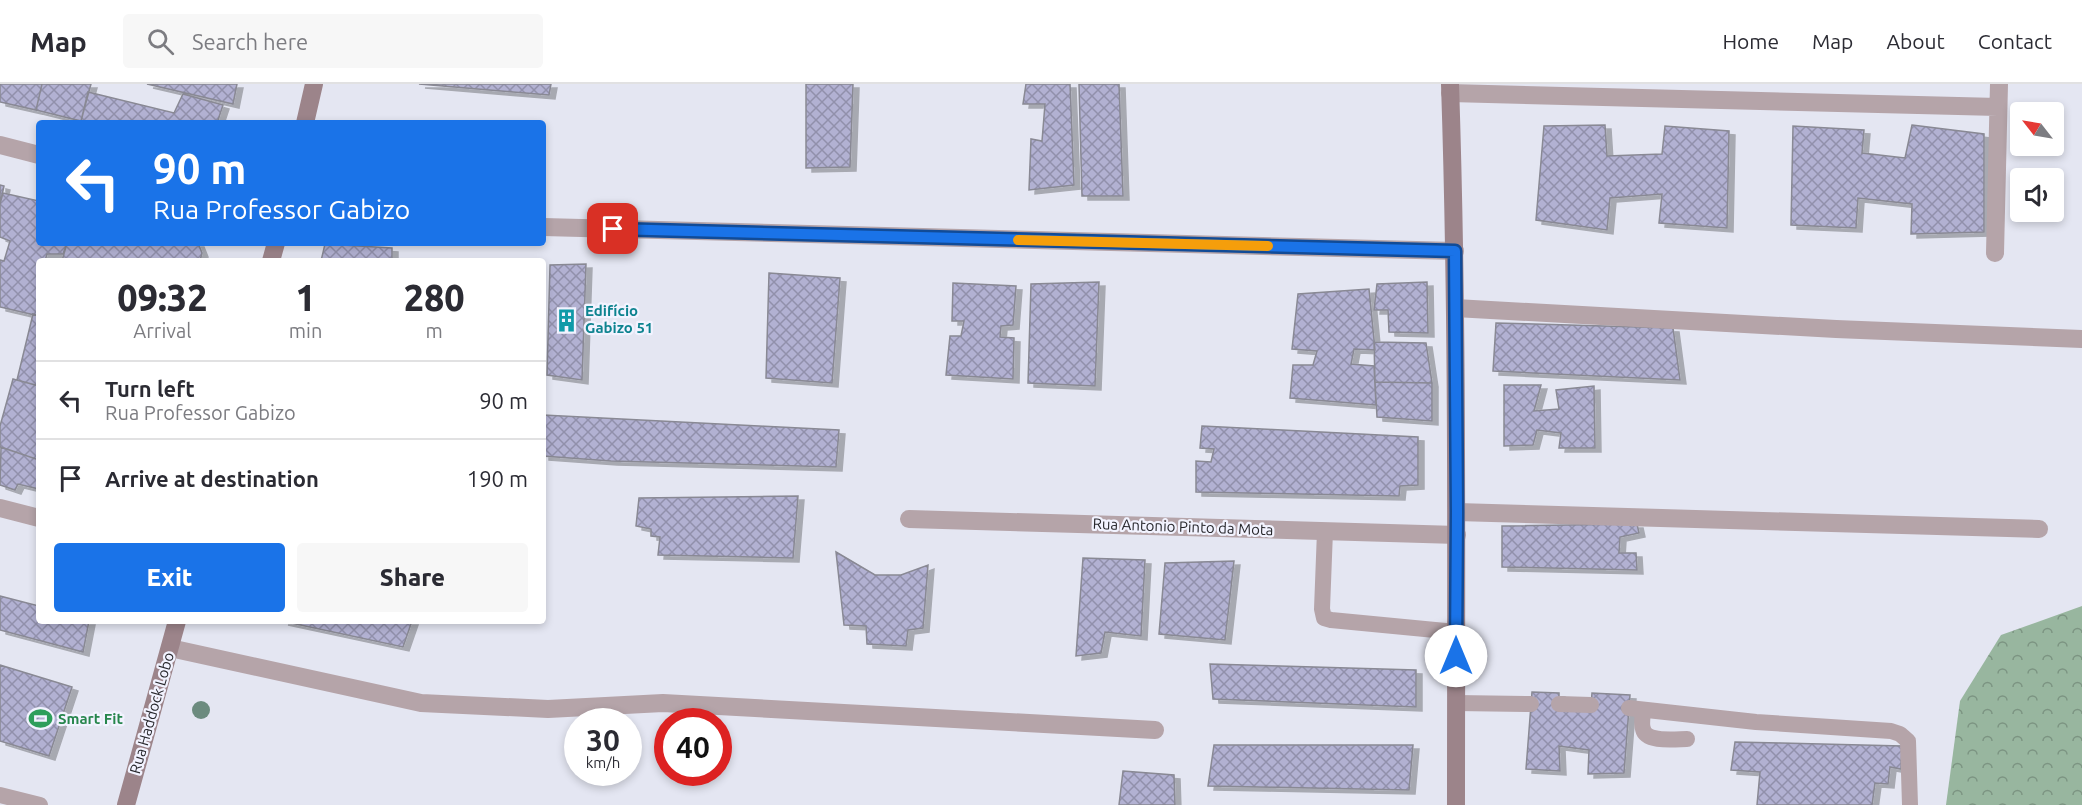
<!DOCTYPE html>
<meta charset="utf-8">
<style>
body{margin:0;font-family:Ubuntu,sans-serif;background:#f7f7f7;color:#2b2b33;height:100vh;display:flex;flex-direction:column;font-size:22px;white-space:nowrap}
*{box-sizing:border-box;margin:0}
p{font-size:20px;color:#7c7c81}
.icon{flex:none;width:33px;height:33px;fill:none;stroke:currentColor;stroke-width:2;stroke-linecap:round;stroke-linejoin:round}
.map{position:relative;flex:1;overflow:hidden}
.drawer{position:absolute;left:36px;top:174px;width:510px;height:366px;display:flex;flex-direction:column;background:#fff;border-radius:6px;box-shadow:0 3px 9px #0003}
.drawer>*{flex:none}
.guide{position:absolute;left:36px;top:36px;width:510px;height:126px;border-radius:6px;box-shadow:0 3px 9px #0003;background:#1a73e8;color:#fff;overflow:hidden}
.needle{width:39px;rotate:301deg}
.buttons{position:absolute;left:2010px;top:18px;display:grid;gap:12px}
.buttons a{display:grid;place-items:center;width:54px;height:54px;border-radius:6px;background:#fff;box-shadow:0 3px 9px #0003;font-size:30px}
.speed{position:absolute;left:564px;top:624px;display:flex;gap:12px;font-size:30px;font-weight:700;text-align:center}
.speed>*{display:grid;place-content:center;width:78px;height:78px;border-radius:50%;background:#fff;box-shadow:0 3px 9px #0003;line-height:1}
.speed small{font-size:15px;font-weight:400}
.speed .limit{border:9px solid #d22;background:#fff;color:#111}
.pin{position:absolute;display:grid;place-items:center;width:51px;height:51px;color:#fff;margin:-26px;border-radius:12px;box-shadow:0 3px 9px #0006}
.me{position:absolute;width:66px;margin:-33px;rotate:0deg;stroke-linejoin:round;filter:drop-shadow(0 0 4px #0008)}
.turn{display:flex;align-items:center;gap:21px;height:126px;padding:0 18px;font-size:27px}
.turn .icon{width:78px;height:78px;stroke-width:2.5}
.turn b{display:block;font-size:42px;line-height:51px}
.eta{display:flex;justify-content:space-evenly;align-items:center;height:102px;text-align:center}
.eta b{font-size:36px;font-weight:800;line-height:42px}
.action{display:flex;gap:12px;margin-top:auto;padding:12px 18px}
.action a{flex:1;height:69px;border-radius:6px;background:#1a73e8;color:#fff;font-size:24px;font-weight:800;line-height:69px;text-align:center}
.action a+a{background:#f7f7f7;color:#2b2b33}
ul{padding:0;list-style:none}
li{display:flex;align-items:center;gap:18px;height:78px;padding:0 18px;border-top:2px solid #e1e1e2}
li div{flex:1}
li b{display:block;font-size:22px}
li em{font-style:normal}
header{display:flex;align-items:center;gap:36px;box-sizing:border-box;height:84px;padding:0 30px;background:#fff;border-bottom:2px solid #e1e1e2}
header strong{font-size:28px}
nav{display:flex;gap:33px;margin-inline-start:auto;font-size:21px}
.search{width:420px;height:54px;background:#f7f7f7;display:flex;align-items:center;gap:15px;box-sizing:border-box;padding:0 21px;border-radius:6px;color:#7c7c81;font-size:22px}
.map>svg:first-child{display:block}
</style>
<header>
<strong>Map</strong>
<div class="search"><svg class="icon" aria-label="search" viewBox="0 0 24 24"><circle cx="10" cy="10" r="6"/><path d="M15 15l6 6"/></svg>Search here</div>
<nav><a>Home</a><a>Map</a><a>About</a><a>Contact</a></nav>
</header>
<div class="map">
<svg width="2082" height="721" viewBox="0 0 2082 721">
<defs>
<pattern id="forest-crowns" width="20" height="18" patternUnits="userSpaceOnUse" patternTransform="scale(1.5)"><rect width="20" height="18" fill="#98b69f"/><path d="M2 6a3 3 0 1 1 6 0M12 15a3 3 0 1 1 6 0" fill="none" stroke="#7c9482"/></pattern>
<pattern id="building-cross-hatch" width="8" height="8" patternUnits="userSpaceOnUse" patternTransform="scale(1.5)"><rect width="8" height="8" fill="#b2b1d2"/><path d="M0 0l8 8M0 8l8-8" fill="none" stroke="#9190ab"/></pattern>
<filter id="shadow"><feDropShadow dx="6" dy="4" stdDeviation="0" flood-color="#0004"/></filter>
</defs>
<rect width="100%" height="100%" fill="#e4e6f2"/>
<path fill="url(#forest-crowns)" d="M2082 522V721H1946L1960 617 2001 551Z"/>
<path fill="url(#building-cross-hatch)" stroke="#898994" stroke-width="1.5" filter="url(#shadow)" d="M0 0H42L36 26 0 18Z
M42 0H91L81 37 36 26Z
M147 0H237L233 20Z
M419 0H551L549 11Z
M806 0H853L850 83 806 84Z
M1026 0H1070L1074 101 1029 106 1031 55 1042 57 1045 20H1023Z
M1079 0H1119L1123 112H1082Z
M88 8 174 29 183 10 223 21 217 39H89L81 37Z
M1605 41 1607 72 1662 70 1665 42 1729 47 1727 144 1659 139 1662 110 1610 114 1607 146 1536 136 1544 42Z
M1912 41 1984 50V148L1911 150 1912 120 1858 114 1856 144 1791 141 1793 42 1864 46 1862 69 1905 74Z
M0 101 4 102 0 120Z
M3 109 39 117V159H67L63 170H47L45 177H39V232L0 223V176L4 177 10 157 0 153V120Z
M67 159H198L202 169 200 177H62Z
M325 160 392 164V177H321Z
M586 180 582 296 547 291 550 181Z
M769 189 840 194 832 299 766 294Z
M1099 198 1095 302 1028 299 1031 200Z
M1427 198 1428 249 1389 248 1388 226H1374L1377 200Z
M953 199 1016 202 1013 241 1001 242 1000 253 1014 254 1013 295 946 291 950 252H961L964 237H952Z
M1369 205 1375 266 1354 265 1351 280 1374 282 1376 321 1290 314 1293 281H1313L1317 267 1292 265 1298 210Z
M33 230 39 232V302L17 296Z
M1496 239 1673 244 1680 296 1493 287Z
M1374 258 1426 259 1432 299 1375 298Z
M13 295 39 302V376L0 363V342Z
M1375 298 1432 299V337L1377 333Z
M1504 301H1541L1534 327 1559 325 1556 306 1594 302 1595 364H1559L1561 349 1537 346 1533 361 1504 362Z
M543 331 839 346 836 383 611 377 543 372Z
M1202 342 1418 353V401L1400 402 1399 412 1196 408V377L1211 378 1214 365 1200 364Z
M1 363 39 376V405L18 400 15 406 0 401Z
M798 412 793 474 658 471 660 453 651 452V445L636 442 639 414Z
M1637 440 1639 449 1620 453 1619 469H1636L1637 486 1502 483V442Z
M836 468 875 491H901L928 481 923 544 908 546 906 562 867 560 866 542 844 541Z
M1083 474 1145 476 1141 552 1105 548 1101 569 1076 572Z
M1234 477 1225 556 1159 550 1165 479Z
M0 512 39 522V537H89L83 568 0 546Z
M282 537H412L403 563Z
M1210 580 1416 586V623L1213 615Z
M0 581 72 603 49 672 0 657Z
M1532 608 1559 609V620L1591 621 1592 609 1630 611 1624 689 1588 690 1589 666 1559 662 1560 687 1526 685Z
M1735 658 1902 662 1901 685 1890 683 1888 700 1875 699 1872 721H1757L1760 688 1731 686Z
M1214 661H1413L1409 706 1208 702Z
M1123 687 1174 691 1175 721H1119Z"/>
<g fill="none" stroke-linecap="round" stroke-linejoin="round">
<path stroke="#b5a4a9" stroke-width="16" d="M1325 447 1322 525 1324 534 1331 536 1456 548
M1456 619 1531 620
M1559 620 1591 621
M1629 624 1756 638 1891 647 1900 650 1908 657 1910 721
M1643 626C1643 631 1641 640 1643 645 1646 659 1676 655 1687 655
M0 711 40 721"/>
<path stroke="#b5a4a9" stroke-width="18" d="M1450 9 1998 23
M0 61 39 71
M543 143 1455 167
M1995 169 1999 0
M1455 224 1836 245 2082 255
M0 424 39 434
M1457 428 2039 445
M909 435 1457 451
M170 564 421 619 548 625 663 619 1155 646"/>
<path stroke="#9c848a" stroke-width="18" d="M1450 0C1458 240 1456 481 1456 721
M305 39 314 0
M271 177 276 159
M126 721 177 537"/>
</g>
<circle fill="#6c8b7f" cx="201" cy="626" r="9"/>
<g fill="none" stroke-linecap="round" stroke-linejoin="round">
<defs>
<path id="route" d="M613 145 1455 167 1457 428 1456 572"/>
</defs>
<use href="#route" stroke="#114b97" stroke-width="15"/>
<use href="#route" stroke="#1a73e8" stroke-width="10"/>
<path stroke="#f59e0b" stroke-width="10" d="M1018 156 1268 162"/>
</g>
<defs>
<symbol id="building-bare" viewBox="-9 -9 18 18"><path d="M-4-6H4V6H1V3H-1V6H-4ZM-2.5-4.3h1.7v1.8h-1.7ZM.8-4.3h1.7v1.8H.8ZM-2.5-1h1.7V.8h-1.7ZM.8-1h1.7V.8H.8Z" fill="#0f9aa8" stroke="#f2f3ff" stroke-width="2.5" paint-order="stroke"/></symbol>
<symbol id="stadium-bare" viewBox="-9 -9 18 18"><path d="M0-5a6.5 5 0 1 0 0 10a6.5 5 0 1 0 0-10ZM-3.5-1.8h7v3.6h-7Z" fill="#2e9e5b" stroke="#f2f3ff" stroke-width="2.5" paint-order="stroke"/></symbol>
</defs>
<g fill-rule="evenodd">
<use href="#building-bare" x="550" y="220" width="33" height="33"/>
<use href="#stadium-bare" x="24" y="618" width="33" height="33"/>
</g>
<g text-anchor="middle" stroke-width="4.5" stroke-linejoin="round" paint-order="stroke">
<g font-size="15" font-weight="bold" fill="#0d838f" stroke="#f2f3ff" text-anchor="start">
<text x="585" y="232">Edifício<tspan x="585" dy="17">Gabizo 51</tspan></text>
</g>
<g font-size="15" fill="#27272c" stroke="#f2f3ff">
<text transform="translate(1183 443) rotate(2)" y="5">Rua Antonio Pinto da Mota</text>
<text transform="translate(152 629) rotate(-74)" y="5">Rua Haddock Lobo</text>
</g>
<g font-size="15" font-weight="bold" fill="#27864d" stroke="#f2f3ff" text-anchor="start">
<text x="58" y="640">Smart Fit</text>
</g>
</g>
</svg>
<div class="buttons">
<a><svg class="needle" viewBox="-14 -14 28 28"><path d="M0-13l5 13h-10z" fill="#e53935"/><path d="M0 13l5-13h-10z" fill="#7c7c81"/></svg></a>
<a><svg class="icon" aria-label="sound" viewBox="0 0 24 24"><path d="M4 9h4l5-4v14l-5-4H4zM17 9q2 3 0 6"/></svg></a>
</div>
<div class="speed"><div>30<small>km/h</small></div><div class="limit">40</div></div>
<div class="pin" style="left:613px;top:145px;background:#d93025"><svg class="icon" aria-label="arrive" viewBox="0 0 24 24"><path d="M6 21V4h12l-3 4 3 4H6"/></svg></div>
<svg class="me" style="left:1456px;top:572px" viewBox="-20 -20 40 40"><circle r="19" fill="#fff"/><path d="M0-13L10 11 0 6-10 11z" fill="#1a73e8"/></svg>
<div class="guide">
<div class="turn"><svg class="icon" aria-label="left" viewBox="0 0 24 24"><path d="M17 20v-9H6M10 6l-5 5 5 5"/></svg><div><b>90 m</b>Rua Professor Gabizo</div></div>
</div>
<section class="drawer">
<div class="eta">
<div><b>09:32</b><p>Arrival</p></div>
<div><b>1</b><p>min</p></div>
<div><b>280</b><p>m</p></div>
</div>
<ul>
<li><svg class="icon" aria-label="left" viewBox="0 0 24 24"><path d="M17 20v-9H6M10 6l-5 5 5 5"/></svg><div><b>Turn left</b><p>Rua Professor Gabizo</p></div><em>90 m</em></li>
<li><svg class="icon" aria-label="arrive" viewBox="0 0 24 24"><path d="M6 21V4h12l-3 4 3 4H6"/></svg><div><b>Arrive at destination</b></div><em>190 m</em></li>
</ul>
<div class="action"><a>Exit</a><a>Share</a></div>
</section>
</div>
